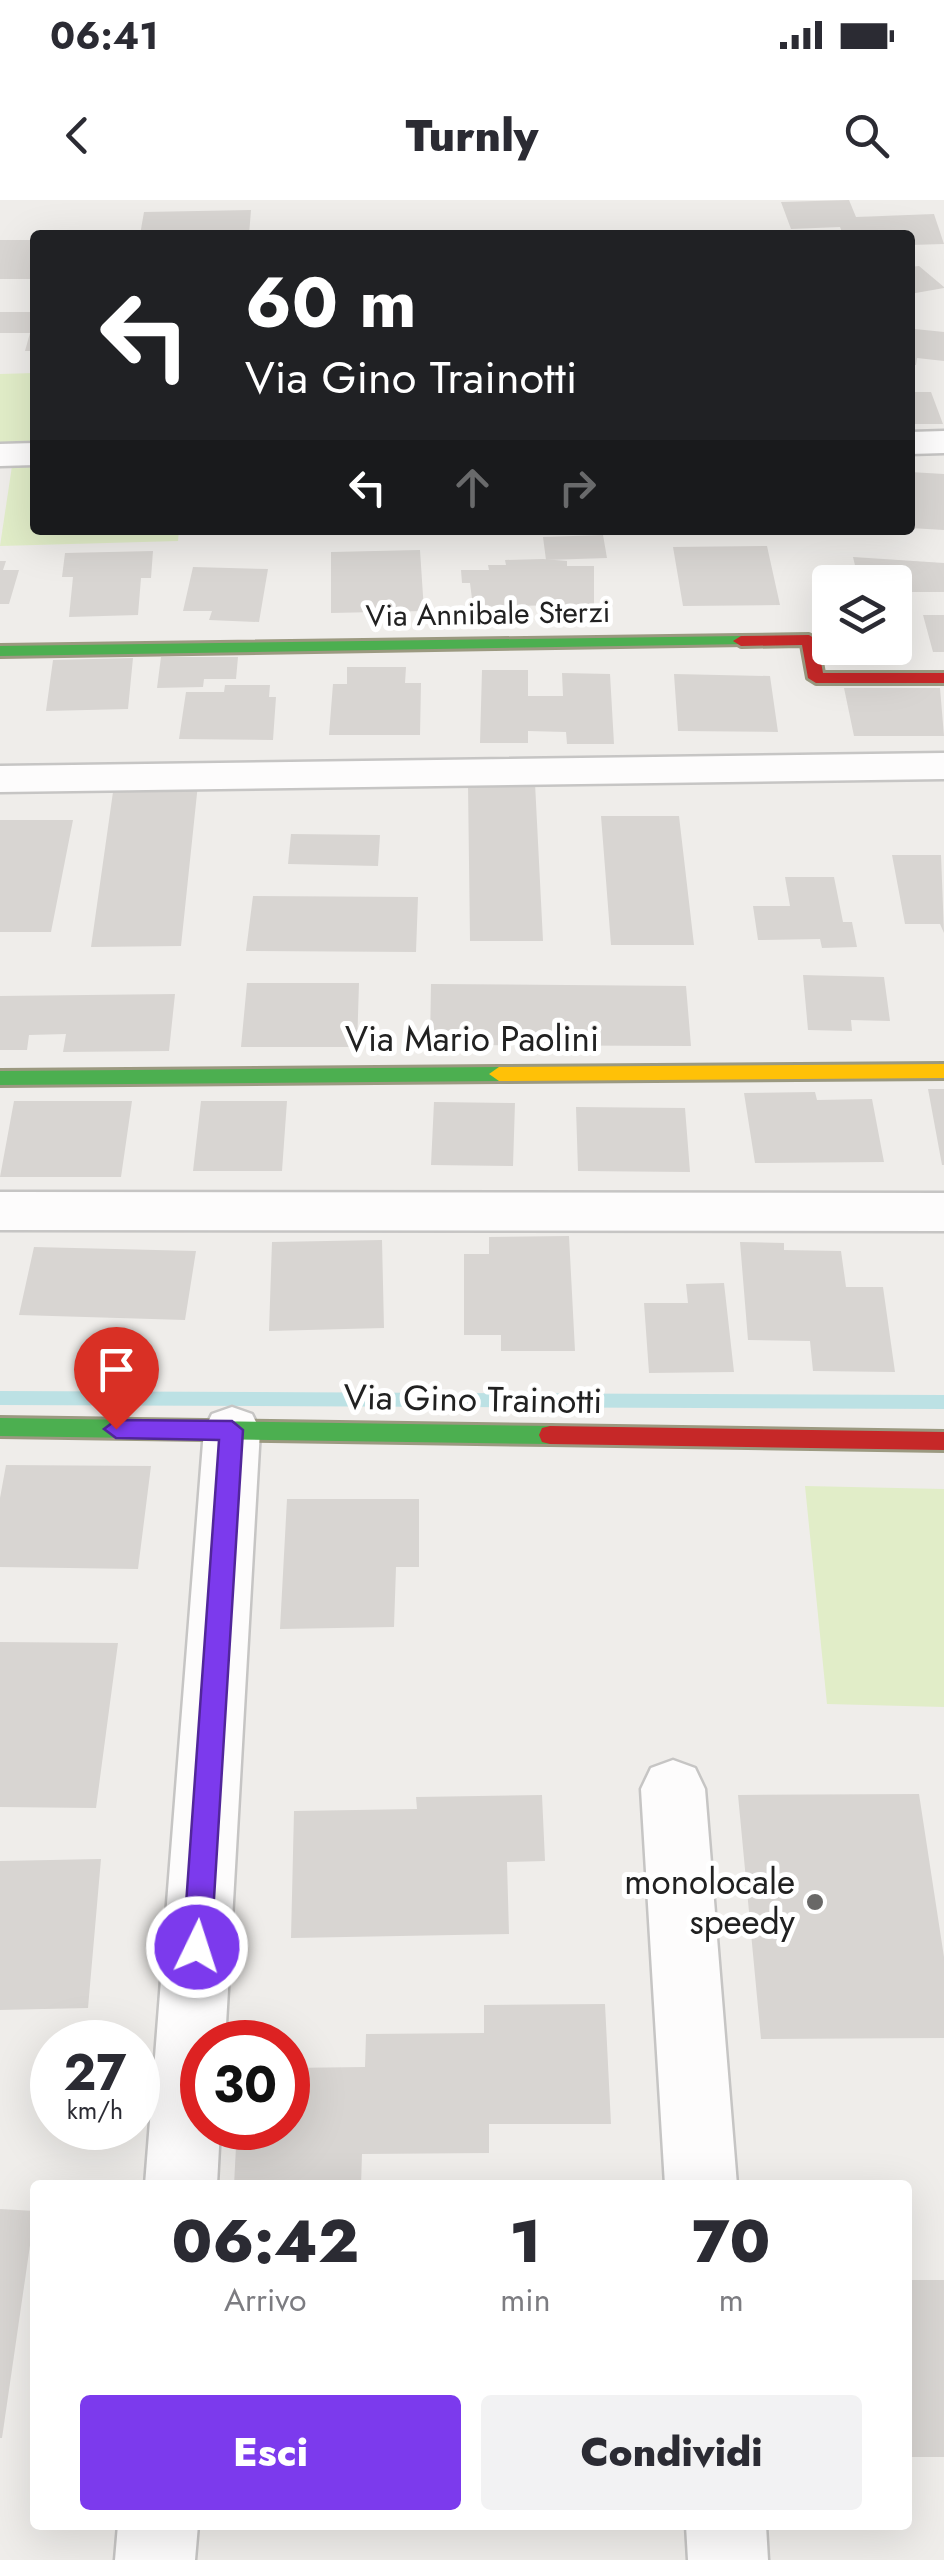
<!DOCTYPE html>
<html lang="it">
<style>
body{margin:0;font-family:Jost,sans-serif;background:#f2f2f3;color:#2b2b33;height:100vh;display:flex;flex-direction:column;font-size:38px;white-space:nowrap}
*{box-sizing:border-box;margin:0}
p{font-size:32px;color:#7c7c81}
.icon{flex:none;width:55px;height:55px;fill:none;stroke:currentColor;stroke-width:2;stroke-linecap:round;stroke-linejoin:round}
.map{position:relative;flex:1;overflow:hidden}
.sheet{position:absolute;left:30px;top:1980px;width:882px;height:350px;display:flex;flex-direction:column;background:#fff;border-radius:10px;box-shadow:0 10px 40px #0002}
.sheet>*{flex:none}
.guide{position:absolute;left:30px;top:30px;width:885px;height:305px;border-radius:10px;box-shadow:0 10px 40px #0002;background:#202124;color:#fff;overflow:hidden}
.controls{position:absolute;left:812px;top:365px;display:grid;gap:20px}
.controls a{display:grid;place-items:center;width:100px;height:100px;border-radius:10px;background:#fff;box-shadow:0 10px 40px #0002;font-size:50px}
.speed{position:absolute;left:30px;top:1820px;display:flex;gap:20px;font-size:50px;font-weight:700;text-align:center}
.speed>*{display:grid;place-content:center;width:130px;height:130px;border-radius:50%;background:#fff;box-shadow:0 10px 40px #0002;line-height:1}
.speed small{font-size:25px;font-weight:400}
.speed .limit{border:15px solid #d22;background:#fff;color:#111}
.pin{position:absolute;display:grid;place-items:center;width:85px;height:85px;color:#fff;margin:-102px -42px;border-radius:50% 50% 50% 0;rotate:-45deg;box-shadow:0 0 10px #0007}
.pin .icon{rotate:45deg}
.me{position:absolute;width:110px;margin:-55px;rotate:4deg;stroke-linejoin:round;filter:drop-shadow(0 0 8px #0008)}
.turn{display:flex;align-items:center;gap:35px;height:210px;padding:0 50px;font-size:45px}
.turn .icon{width:130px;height:130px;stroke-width:2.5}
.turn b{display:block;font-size:70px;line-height:85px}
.lanes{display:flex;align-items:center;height:95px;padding:0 50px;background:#0003;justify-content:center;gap:50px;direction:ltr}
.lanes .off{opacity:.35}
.eta{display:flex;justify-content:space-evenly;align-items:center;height:170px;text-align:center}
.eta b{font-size:60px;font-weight:800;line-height:70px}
.button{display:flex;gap:20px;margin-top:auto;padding:20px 50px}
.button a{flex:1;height:115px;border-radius:10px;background:#7c3aed;color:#fff;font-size:40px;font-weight:800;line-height:115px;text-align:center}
.button a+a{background:#f2f2f3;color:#2b2b33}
.status{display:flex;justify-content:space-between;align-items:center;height:70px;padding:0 50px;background:#fff;direction:ltr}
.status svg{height:28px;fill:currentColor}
header{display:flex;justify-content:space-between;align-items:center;height:130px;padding:0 50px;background:#fff;font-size:45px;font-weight:800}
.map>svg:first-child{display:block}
</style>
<div class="status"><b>06:41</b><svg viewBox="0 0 49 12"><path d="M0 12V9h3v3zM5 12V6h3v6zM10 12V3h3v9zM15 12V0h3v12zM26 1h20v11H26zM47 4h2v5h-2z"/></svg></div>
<header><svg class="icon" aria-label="back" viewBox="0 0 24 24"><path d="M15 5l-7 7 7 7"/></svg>Turnly<svg class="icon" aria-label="search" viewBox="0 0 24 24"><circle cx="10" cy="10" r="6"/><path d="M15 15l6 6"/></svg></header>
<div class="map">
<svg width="944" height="2360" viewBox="0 0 944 2360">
<rect width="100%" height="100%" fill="#efedea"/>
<path fill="#e1edc8" d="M35 173V243H0V174Z
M35 265V330H179L178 341 0 346 12 266Z
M805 1286 944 1289V1507L827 1504Z"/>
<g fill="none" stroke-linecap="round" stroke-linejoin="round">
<path fill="#bce1e4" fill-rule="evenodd" d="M0 1191 944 1195V1209L0 1205Z"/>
</g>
<path fill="#d8d5d2" d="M849 0 856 17 934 14 944 44 910 45V35H843L840 27 791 29 781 2Z
M251 10 249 35H140L144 12Z
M0 40H35L31 79H0Z
M919 66 944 87V88L910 94V67Z
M0 112H35V151H25L30 133H0Z
M915 129 944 132V161L917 158 916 165H910V135Z
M910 192H931L943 224H910Z
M910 272 944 274V330L910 328Z
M603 335 607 358 546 360 543 337Z
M767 346 780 405 683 406 673 347Z
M420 350 424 411 331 413V352Z
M153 351 151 378H141L138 415 69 417 73 377H62L65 353Z
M853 357 944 363V392H895V382H859Z
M543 359 567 361V366H594V404L473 407 470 383H462L461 370H489L488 365H506L505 360Z
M0 361H6L3 370H19L9 404H0Z
M193 367 268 369 259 422 209 420 212 411H183Z
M923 415H944V452H933Z
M161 457H238L236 479H204L203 487 157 488Z
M133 458 128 509 46 511 53 460Z
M347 467H406L405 483H421L420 535H329L333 484H347Z
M482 470H528V496H563L562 473 610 474 614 544H567L566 532 528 531V543H480Z
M674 474 770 476 778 532 678 531Z
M225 485H270L269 497H276L273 540 179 539 186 492H224Z
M844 488H940L944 536H854Z
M535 583 543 741H470L468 584Z
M198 584 181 746 91 747 114 585Z
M601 616H679L694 745H611Z
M0 620H73L51 732H0Z
M291 634 380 635 378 666 288 664Z
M892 655H941L944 733 940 724H905Z
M785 677H834L843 722H852L857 747 822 748 820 739 758 740 753 706H790Z
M253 696 418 697 416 752 246 751Z
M803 775 884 777 890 821 851 820 852 831 808 830Z
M247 783H359L357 847H241Z
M431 784 686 786 691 846 430 845Z
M175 794 169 851 63 852 66 834 29 835 27 850H0V796Z
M928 889H944V965H942Z
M815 892 817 900 872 899 884 962 755 963 744 893Z
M14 901H132L121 977H0Z
M201 901H287L282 971H193Z
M434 902 515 903 513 966 431 965Z
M576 907 685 908 690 972 578 971Z
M569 1036 575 1151H501V1135H464V1054H489V1037Z
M382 1040 384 1128 269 1131 272 1042Z
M740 1042 784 1043V1050L841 1051 846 1087H883L895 1172 813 1171 810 1141 748 1140Z
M34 1047 196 1051 185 1120 19 1115Z
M724 1083 734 1172 649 1173 644 1103H688L686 1084Z
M6 1265 151 1266 138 1369 0 1367V1298Z
M287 1299H419V1367H396L394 1427 280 1429Z
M0 1442 118 1443 96 1608 0 1607Z
M919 1594 944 1757V1838L761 1839 738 1595Z
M542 1595 545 1661 507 1662 509 1734 291 1738 294 1611 417 1609 416 1597Z
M101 1659 88 1808 0 1810V1661Z
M605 1804 611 1924H489V1953L362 1954 361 1985H234L237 1928H288V1868L365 1867 366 1834 484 1833V1805Z
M0 2009 35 2011 2 2238H0Z
M908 2080H944V2257H908Z"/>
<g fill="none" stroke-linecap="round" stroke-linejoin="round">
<defs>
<path id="street" d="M944 231V253L910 254V232Z
M35 243V265L0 266V244Z
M944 553V579L0 592V566Z
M0 992 944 993V1031L0 1030Z
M232 1207 252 1214 260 1230 225 1842H202V1928H220L217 1985H145L204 1230 212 1214Z
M673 1560 695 1568 705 1589 737 1985H665L641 1589 651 1568Z
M118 2325H198L195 2360H115Z
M686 2325H766L768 2360H688Z"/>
<path id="fast" d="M741 436 747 438V444L0 456V446Z
M499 867 509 874 499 881 0 885V871Z
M0 1218 550 1226 558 1228 561 1235 558 1242 550 1244 0 1236Z"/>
<path id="slow" d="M944 864V878L499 881 489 874 499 867Z"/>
<path id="jam" d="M809 435 817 440 823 473H944V483H816L808 478 802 445 741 446 733 441 741 436Z
M550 1226 944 1232V1250L550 1244 542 1242 539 1235 542 1228Z"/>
</defs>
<use href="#street" stroke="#c6c5c4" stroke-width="5"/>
<use href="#fast" stroke="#9b9980" stroke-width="6"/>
<use href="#slow" stroke="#9b9980" stroke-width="6"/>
<use href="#jam" stroke="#9b9980" stroke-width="6"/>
<use href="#street" fill="#fdfcfc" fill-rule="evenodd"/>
<use href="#fast" fill="#4caf50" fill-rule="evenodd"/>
<use href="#slow" fill="#ffc107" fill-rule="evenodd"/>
<use href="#jam" fill="#c62828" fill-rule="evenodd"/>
</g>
<path fill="#7c3aed" stroke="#51269a" stroke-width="2.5" d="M116 1220 232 1221 243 1230 211 1747 207 1756 197 1760 187 1756 183 1747 219 1240 116 1238 104 1229Z"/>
<circle fill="#696867" stroke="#fff" stroke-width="4" cx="815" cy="1702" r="10"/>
<g text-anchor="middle" stroke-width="10" stroke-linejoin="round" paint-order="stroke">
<g font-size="30" fill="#212121" stroke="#fff">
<text transform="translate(488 414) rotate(-1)" y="10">Via Annibale Sterzi</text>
</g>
<g font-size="35" fill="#212121" stroke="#fff">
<text x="472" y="851">Via Mario Paolini</text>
<text transform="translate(473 1199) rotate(1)" y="12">Via Gino Trainotti</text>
</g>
<g font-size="35" fill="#212121" stroke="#fff" text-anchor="end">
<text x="795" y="1694">monolocale<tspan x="795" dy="40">speedy</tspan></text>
</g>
</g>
</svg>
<div class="controls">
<a><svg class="icon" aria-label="layers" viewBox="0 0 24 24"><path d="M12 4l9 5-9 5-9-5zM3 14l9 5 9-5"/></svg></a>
</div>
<div class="speed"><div>27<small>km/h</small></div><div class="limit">30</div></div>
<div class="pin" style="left:116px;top:1229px;background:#d93025"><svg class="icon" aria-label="arrive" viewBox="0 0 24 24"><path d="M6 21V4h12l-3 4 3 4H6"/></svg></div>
<svg class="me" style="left:197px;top:1747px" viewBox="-20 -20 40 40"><circle r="17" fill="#7c3aed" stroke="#fff" stroke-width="3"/><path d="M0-11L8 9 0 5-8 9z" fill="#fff"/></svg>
<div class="guide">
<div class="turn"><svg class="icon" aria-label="left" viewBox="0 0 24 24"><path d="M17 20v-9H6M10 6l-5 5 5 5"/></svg><div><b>60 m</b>Via Gino Trainotti</div></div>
<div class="lanes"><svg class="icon" aria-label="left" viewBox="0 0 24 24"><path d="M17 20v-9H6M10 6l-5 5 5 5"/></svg><svg class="icon off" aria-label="ahead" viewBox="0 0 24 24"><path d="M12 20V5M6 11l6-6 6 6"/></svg><svg class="icon off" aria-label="right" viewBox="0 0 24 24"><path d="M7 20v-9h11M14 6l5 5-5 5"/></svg></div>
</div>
<section class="sheet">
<div class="eta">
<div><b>06:42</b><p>Arrivo</p></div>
<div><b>1</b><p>min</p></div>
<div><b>70</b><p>m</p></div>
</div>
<div class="button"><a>Esci</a><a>Condividi</a></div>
</section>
</div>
